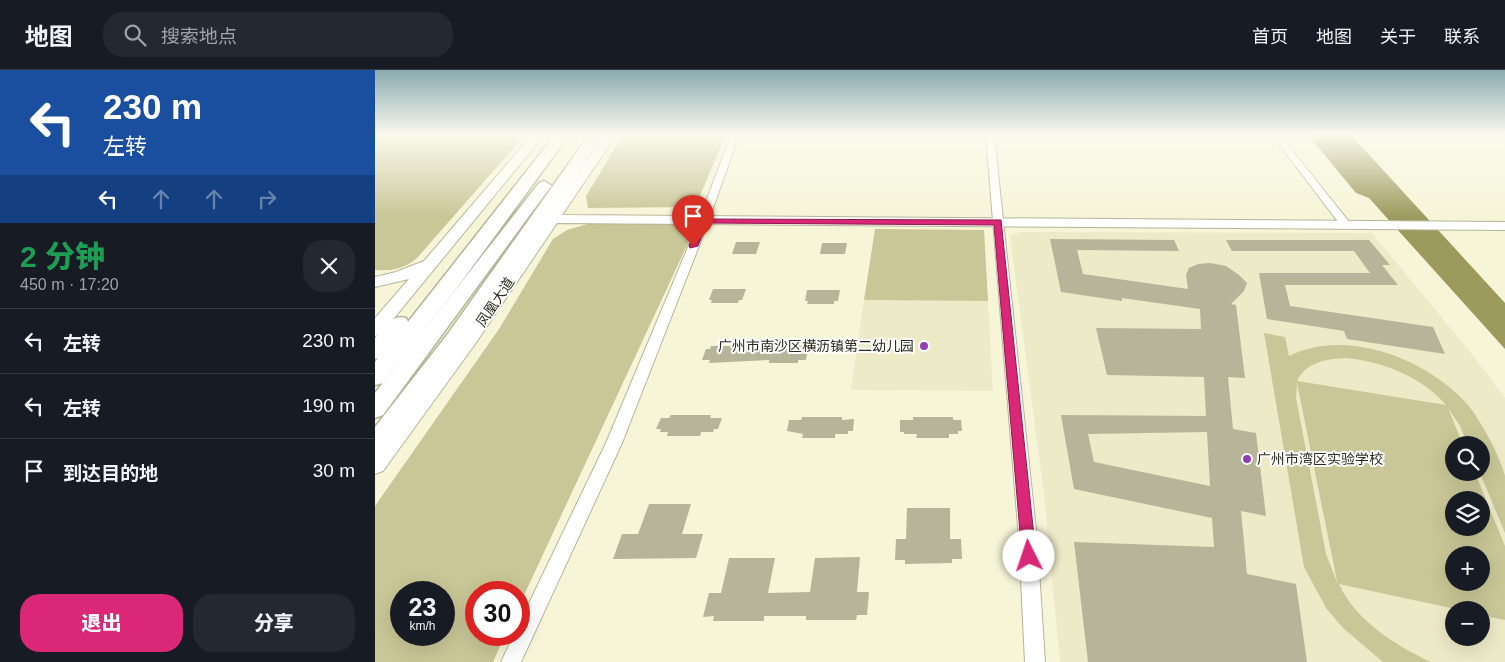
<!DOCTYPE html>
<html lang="zh">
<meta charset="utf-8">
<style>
body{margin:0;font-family:Helvetica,"Noto Sans SC",sans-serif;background:#242831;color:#f1f3f6;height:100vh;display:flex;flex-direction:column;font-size:19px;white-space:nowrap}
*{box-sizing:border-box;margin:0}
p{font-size:16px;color:#9ea1a6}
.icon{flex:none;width:28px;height:28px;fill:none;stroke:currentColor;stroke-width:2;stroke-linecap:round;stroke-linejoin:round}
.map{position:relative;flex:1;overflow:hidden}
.drawer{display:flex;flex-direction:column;background:#171b24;width:375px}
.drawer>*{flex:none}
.banner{background:#1a4fa0;color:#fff;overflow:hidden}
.fabs{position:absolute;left:1070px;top:366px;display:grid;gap:10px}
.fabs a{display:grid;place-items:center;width:45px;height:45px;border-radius:50%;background:#171b24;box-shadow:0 5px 20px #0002;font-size:25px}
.speed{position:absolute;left:15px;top:511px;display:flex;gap:10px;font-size:25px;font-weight:700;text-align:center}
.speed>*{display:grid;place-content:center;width:65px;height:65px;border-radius:50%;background:#171b24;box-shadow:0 5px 20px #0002;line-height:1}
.speed small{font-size:12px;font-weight:400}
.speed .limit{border:8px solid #d22;background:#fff;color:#111}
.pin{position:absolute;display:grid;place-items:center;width:42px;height:42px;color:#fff;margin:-51px -21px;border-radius:50% 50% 50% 0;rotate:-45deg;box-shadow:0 0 5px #0007}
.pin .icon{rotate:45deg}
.me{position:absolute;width:55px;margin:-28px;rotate:356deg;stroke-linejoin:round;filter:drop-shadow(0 0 4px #0008)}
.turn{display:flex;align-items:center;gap:18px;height:105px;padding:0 20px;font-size:22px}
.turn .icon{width:65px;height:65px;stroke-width:2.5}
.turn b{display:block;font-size:35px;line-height:42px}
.lanes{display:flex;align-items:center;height:48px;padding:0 20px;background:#0003;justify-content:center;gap:25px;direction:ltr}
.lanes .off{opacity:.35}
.round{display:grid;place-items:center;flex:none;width:52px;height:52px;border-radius:20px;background:#242831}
.overview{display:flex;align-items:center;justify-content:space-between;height:85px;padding:0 20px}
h1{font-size:30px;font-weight:800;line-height:38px;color:#1e9e55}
.action{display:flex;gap:10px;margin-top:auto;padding:10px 20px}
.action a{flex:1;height:58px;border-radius:20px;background:#db2777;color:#fff;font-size:20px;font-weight:800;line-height:58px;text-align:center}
.action a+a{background:#242831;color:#f1f3f6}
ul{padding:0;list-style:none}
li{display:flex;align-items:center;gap:15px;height:65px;padding:0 20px;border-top:1px solid #363941}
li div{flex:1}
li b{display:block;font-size:19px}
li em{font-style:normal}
header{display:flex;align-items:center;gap:30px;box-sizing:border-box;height:70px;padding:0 25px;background:#171b24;border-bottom:1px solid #363941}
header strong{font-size:24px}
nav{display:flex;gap:28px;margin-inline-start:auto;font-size:18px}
.search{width:350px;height:45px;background:#242831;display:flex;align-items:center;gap:12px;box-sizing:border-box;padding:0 18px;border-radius:20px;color:#9ea1a6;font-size:19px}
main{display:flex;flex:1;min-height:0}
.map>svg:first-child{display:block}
</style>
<header>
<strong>地图</strong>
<div class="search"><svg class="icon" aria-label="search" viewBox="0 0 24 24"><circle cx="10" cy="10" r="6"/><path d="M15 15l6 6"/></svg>搜索地点</div>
<nav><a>首页</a><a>地图</a><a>关于</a><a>联系</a></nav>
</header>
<main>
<section class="drawer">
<div class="banner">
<div class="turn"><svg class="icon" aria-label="left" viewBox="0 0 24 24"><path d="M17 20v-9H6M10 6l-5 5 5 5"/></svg><div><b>230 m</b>左转</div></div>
<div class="lanes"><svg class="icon" aria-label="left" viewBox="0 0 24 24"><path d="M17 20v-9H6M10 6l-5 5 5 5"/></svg><svg class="icon off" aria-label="ahead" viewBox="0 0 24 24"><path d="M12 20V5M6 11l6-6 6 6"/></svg><svg class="icon off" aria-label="ahead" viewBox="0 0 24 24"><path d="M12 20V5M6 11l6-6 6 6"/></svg><svg class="icon off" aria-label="right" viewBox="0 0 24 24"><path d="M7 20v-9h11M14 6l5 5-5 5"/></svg></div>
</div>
<div class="overview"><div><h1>2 分钟</h1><p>450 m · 17:20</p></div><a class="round"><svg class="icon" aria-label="close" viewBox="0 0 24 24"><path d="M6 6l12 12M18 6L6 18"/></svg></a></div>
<ul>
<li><svg class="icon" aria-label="left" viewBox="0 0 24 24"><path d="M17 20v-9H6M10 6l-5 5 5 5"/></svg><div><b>左转</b></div><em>230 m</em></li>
<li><svg class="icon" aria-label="left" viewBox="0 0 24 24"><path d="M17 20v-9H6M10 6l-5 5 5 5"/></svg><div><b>左转</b></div><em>190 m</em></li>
<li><svg class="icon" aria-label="arrive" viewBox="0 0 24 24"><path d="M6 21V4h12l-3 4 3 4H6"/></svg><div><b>到达目的地</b></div><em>30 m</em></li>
</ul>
<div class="action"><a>退出</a><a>分享</a></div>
</section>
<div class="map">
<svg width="1130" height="592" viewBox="0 0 1130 592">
<rect width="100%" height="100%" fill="#f6f5d8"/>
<path fill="#eceac7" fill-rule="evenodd" d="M646 162 997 163 1096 283 1130 328V592H685L669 424 635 166ZM1079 375H1106V402H1079ZM1079 430H1106V458H1079ZM1079 485H1106V512H1079ZM1079 540H1106V568H1079Z
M489 230 613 231 618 321 476 320Z"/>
<path fill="#c9c697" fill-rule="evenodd" d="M0 65H150L42 188C29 199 17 201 0 200Z
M248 65H351L320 137 213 138 211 126Z
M216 153 301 154 315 169 144 536V522H101V565H130L118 592H0V436L124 259 178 169 192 160ZM69 522V565H26V522Z
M500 159 609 160 613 231 489 230Z
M889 263 910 267 914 286C971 257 1053 289 1093 335 1106 351 1125 386 1130 406 1130 420 1130 447 1130 463L1105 403 1106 375H1093L1085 356 1073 338 1088 375H1079V402L1100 403 1130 476V550L1106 545V540H1085L964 514C980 550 1021 576 1056 592H1008L968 558 951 538 929 497ZM972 288C1009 292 1047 307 1071 335L922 311C932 291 952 289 972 288ZM922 313 962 511V512L951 484 921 328ZM1079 430H1106V458H1079ZM1079 485H1106V512H1079Z"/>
<path fill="#9d9a5e" d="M933 65H976L1130 233V279L994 128 981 123Z"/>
<path fill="#b6b59a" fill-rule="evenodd" d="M675 169 799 170 804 181 702 180 708 204 813 219 811 205 814 198 823 194 835 193 851 196 864 205 872 213 869 221 856 234 861 235 870 308 853 307 858 359 881 363 891 446 866 441 872 504 921 514 932 592H713L699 472 839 477 837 448 699 419 686 345 831 346 829 307 732 305 721 258 826 259 825 239 747 228V231L686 222ZM832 362 835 416 719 392 713 364Z
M851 170H994L1015 195H1007L1023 215H910L915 236 1058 257 1070 284 972 269 969 261 892 249 884 203H995L979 181H857Z
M361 172H385L381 184H357Z
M447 173H472L470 184H445Z
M338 219H371L367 230H364L363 233H336L337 230H334Z
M432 220H465L463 231H459V234H432L433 231H430Z
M336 276H372L371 279 430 276V278H433L431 290H423V293H394V290L334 293 335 290H327L331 279H335Z
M296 345H336L335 348H347L343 359H339L338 362H326L325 366H292L293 362H285L286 359H281L286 348H294Z
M427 347H467V350L479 349 478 361H473V364H460V368H427L428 364 412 361 414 350H426Z
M538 347H578V350H586L587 361H583V364H574V368H541L542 364H529V362H525V350H538Z
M274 434H316L307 464H328L321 488 238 489 247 464H263Z
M532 438H575V469H586L587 489H577V493L530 494V490H520L521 469H531Z
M485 487 482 522H494L492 545H482L481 550H431V546H389V551H338L339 546 328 547 334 523H346L354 488H400L393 523 435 522 440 488Z"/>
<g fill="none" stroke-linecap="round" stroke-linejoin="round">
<defs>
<path id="street" d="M356 65H364L331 158 247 373 146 592H126L139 565H144V554L231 373 321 158Z
M611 65H619L662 469 670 592H650L644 469Z
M897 65H905L975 153V157H967Z"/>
<path id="secondary" d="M157 65H169L6 264 0 266V248L34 209 0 217V207L21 202 49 191Z
M229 65H241L187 145 1130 152V160L182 153 100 274 8 401 0 404V379L88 266Z"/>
<path id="primary" d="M180 65H194L84 215 8 313 0 315V292L3 288 0 289V268C9 258 16 244 31 248L33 252Z
M214 65H228L86 275 8 381 0 384V357L72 265Z
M169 111 177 116 174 119 8 345 0 348V323L164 113Z"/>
</defs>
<use href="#street" stroke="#b6b59a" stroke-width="2"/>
<use href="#secondary" stroke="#b6b59a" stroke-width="2"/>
<use href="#primary" stroke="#b6b59a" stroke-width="3"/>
<use href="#street" fill="#fff" fill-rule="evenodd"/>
<use href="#secondary" fill="#fff" fill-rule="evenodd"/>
<use href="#primary" fill="#fff" fill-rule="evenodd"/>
</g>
<linearGradient id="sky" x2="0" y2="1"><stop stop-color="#8aaab1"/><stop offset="0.44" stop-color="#fbfaed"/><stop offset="1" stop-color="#fbfaed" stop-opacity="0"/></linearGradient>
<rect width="1130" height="147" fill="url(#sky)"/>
<path fill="#db2777" stroke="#8e194d" d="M325 149 626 150 661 486 659 491 654 493 649 491 647 486 619 155 332 153 323 176 315 178 314 176Z"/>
<g fill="#8f3faf" stroke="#fff" stroke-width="2">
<circle cx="549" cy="276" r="5"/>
<circle cx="872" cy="389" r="5"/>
</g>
<g text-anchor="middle" stroke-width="4" stroke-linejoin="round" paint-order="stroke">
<g font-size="14" fill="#29291e" stroke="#fff">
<text transform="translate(120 232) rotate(-56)" y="5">凤凰大道</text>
</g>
<g font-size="14" fill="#29291e" stroke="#fff" text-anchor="end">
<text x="539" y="281">广州市南沙区横沥镇第二幼儿园</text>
<text x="882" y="394" text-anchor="start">广州市湾区实验学校</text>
</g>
</g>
</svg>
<div class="fabs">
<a><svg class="icon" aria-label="search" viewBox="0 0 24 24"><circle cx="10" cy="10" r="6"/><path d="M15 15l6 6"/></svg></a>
<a><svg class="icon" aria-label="layers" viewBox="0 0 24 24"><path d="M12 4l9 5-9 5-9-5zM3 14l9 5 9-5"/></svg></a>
<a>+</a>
<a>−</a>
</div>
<div class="speed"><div>23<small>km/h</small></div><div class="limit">30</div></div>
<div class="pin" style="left:318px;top:176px;background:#d93025"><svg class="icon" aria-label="arrive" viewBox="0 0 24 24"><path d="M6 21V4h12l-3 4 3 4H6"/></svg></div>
<svg class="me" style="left:654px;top:486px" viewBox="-20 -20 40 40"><circle r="19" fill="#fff"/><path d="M0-13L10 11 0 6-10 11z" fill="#db2777"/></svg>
</div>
</main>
